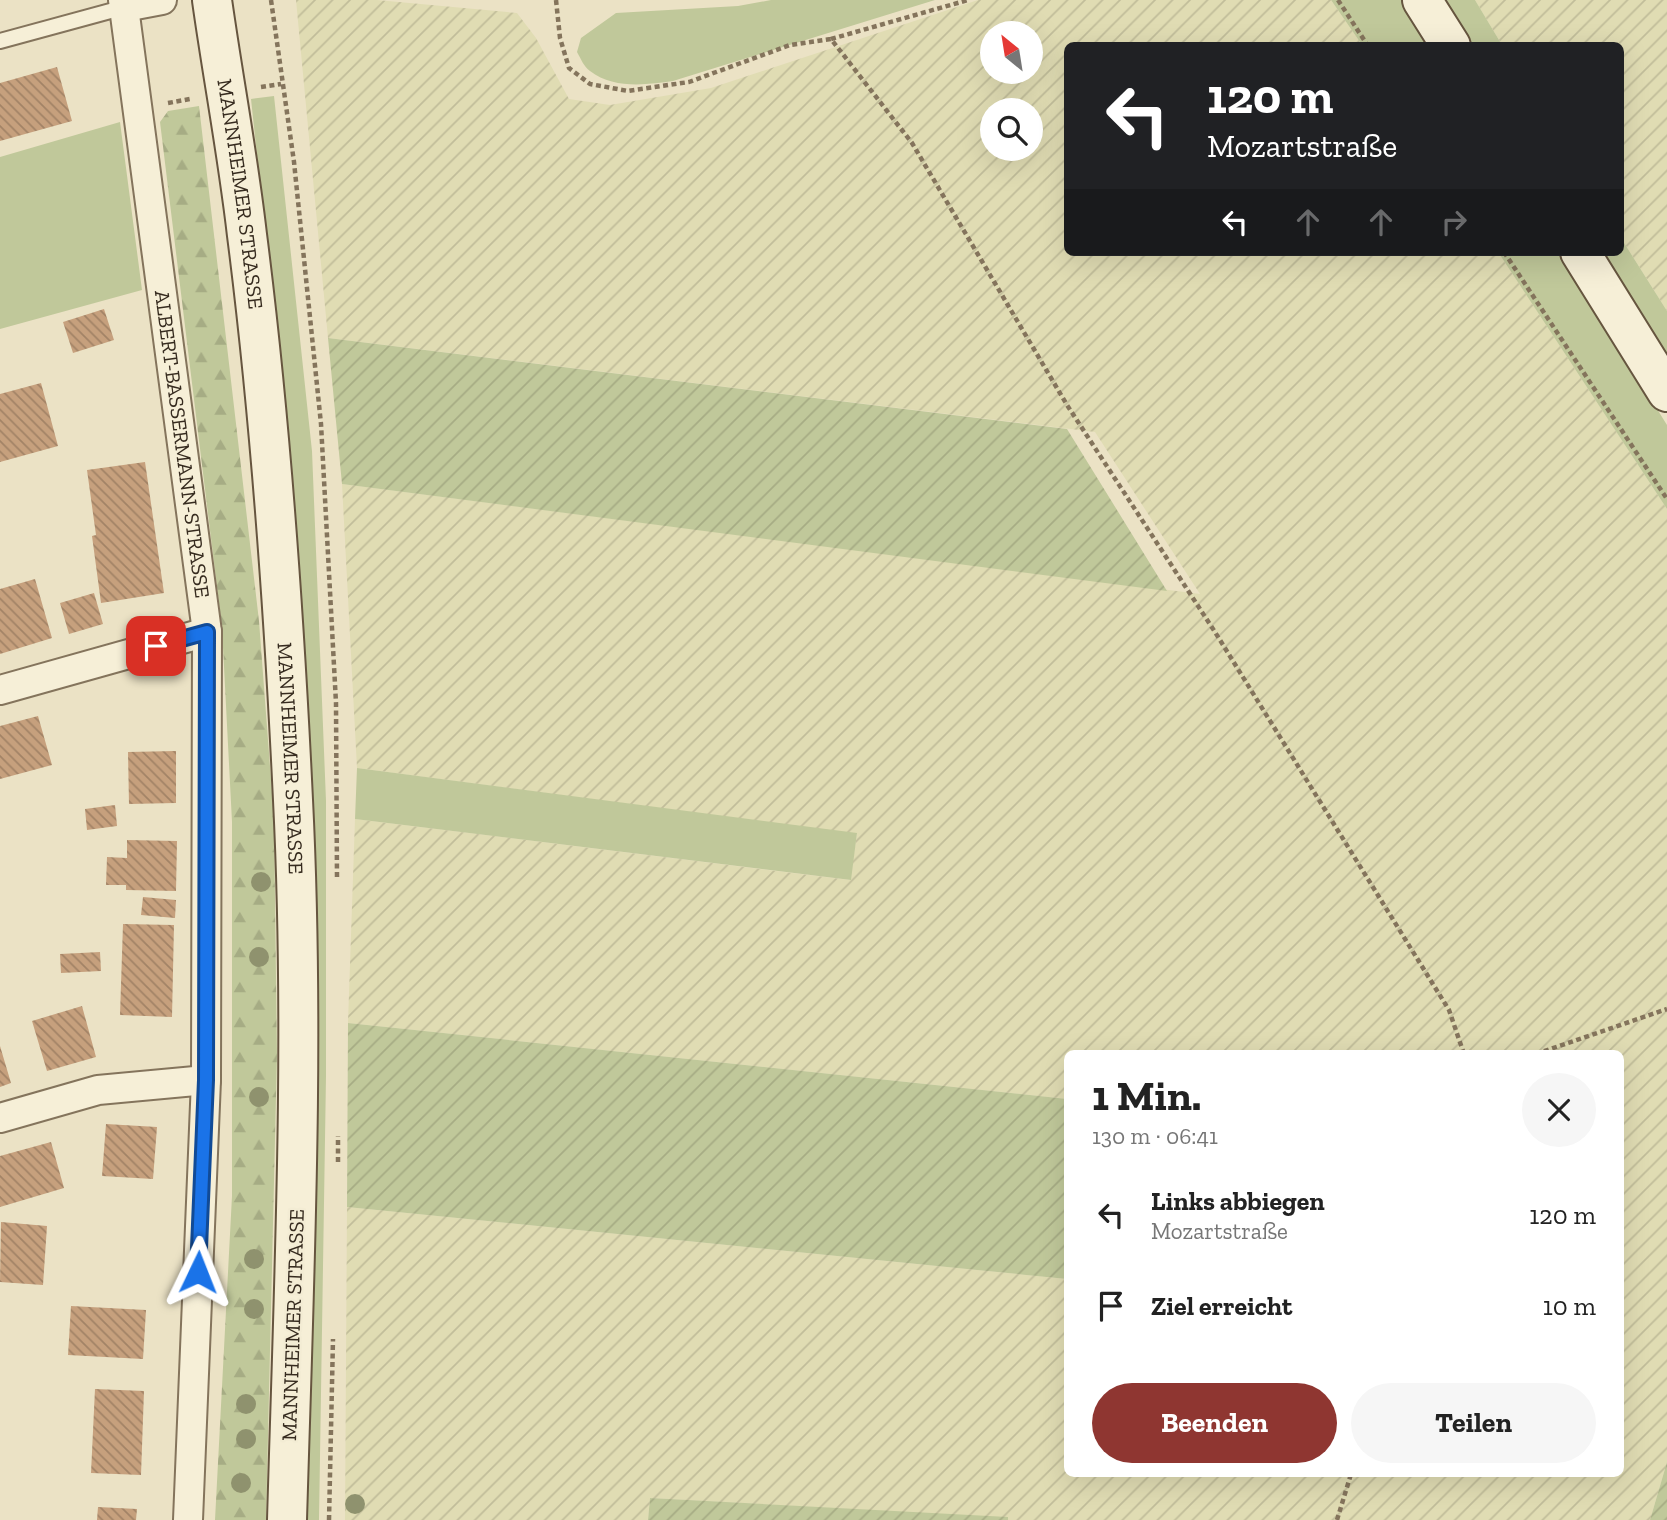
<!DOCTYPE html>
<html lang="de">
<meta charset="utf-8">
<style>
body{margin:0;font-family:"Zilla Slab",serif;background:#f6f6f6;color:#222;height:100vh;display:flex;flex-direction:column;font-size:26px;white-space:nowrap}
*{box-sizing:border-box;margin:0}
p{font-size:23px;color:#767676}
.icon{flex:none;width:38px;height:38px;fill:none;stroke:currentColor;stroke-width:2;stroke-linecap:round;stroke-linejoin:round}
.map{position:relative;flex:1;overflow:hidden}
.details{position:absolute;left:1064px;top:1050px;width:560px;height:427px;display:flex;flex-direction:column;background:#fff;border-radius:10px;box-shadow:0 7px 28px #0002}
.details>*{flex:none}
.banner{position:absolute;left:1064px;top:42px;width:560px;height:214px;border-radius:10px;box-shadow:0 7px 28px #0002;background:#202124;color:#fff;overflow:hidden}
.needle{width:46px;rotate:330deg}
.controls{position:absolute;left:980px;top:21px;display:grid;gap:14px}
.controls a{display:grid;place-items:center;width:63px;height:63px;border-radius:50%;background:#fff;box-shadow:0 7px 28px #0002;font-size:35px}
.pin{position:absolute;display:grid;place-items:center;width:60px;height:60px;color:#fff;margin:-30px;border-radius:14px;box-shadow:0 4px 10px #0006}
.me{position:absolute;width:77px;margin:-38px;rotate:2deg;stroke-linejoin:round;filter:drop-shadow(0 0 5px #0008)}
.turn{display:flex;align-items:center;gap:24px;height:147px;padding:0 28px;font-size:32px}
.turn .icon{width:91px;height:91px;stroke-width:2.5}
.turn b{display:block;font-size:49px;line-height:60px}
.lanes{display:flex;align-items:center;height:66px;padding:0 28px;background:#0003;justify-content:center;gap:35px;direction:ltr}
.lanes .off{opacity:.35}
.round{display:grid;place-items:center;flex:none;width:74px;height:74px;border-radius:37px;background:#f6f6f6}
.overview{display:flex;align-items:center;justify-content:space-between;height:119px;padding:0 28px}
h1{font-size:42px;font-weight:700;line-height:52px}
.primary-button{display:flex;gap:14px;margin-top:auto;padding:14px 28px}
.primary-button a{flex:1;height:80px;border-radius:42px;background:#8f3631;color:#fff;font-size:28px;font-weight:700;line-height:80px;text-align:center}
.primary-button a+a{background:#f6f6f6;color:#222}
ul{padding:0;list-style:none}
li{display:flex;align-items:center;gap:21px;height:91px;padding:0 28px}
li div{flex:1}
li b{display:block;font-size:26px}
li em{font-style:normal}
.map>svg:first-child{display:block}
</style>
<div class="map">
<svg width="1667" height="1520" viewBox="0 0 1667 1520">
<defs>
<pattern id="farmland-furrows" width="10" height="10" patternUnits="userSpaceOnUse" patternTransform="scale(1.75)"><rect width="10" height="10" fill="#e0dcb3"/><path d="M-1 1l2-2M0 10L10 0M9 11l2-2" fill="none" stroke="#c1bd9a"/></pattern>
<pattern id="forest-firs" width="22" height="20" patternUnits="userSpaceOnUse" patternTransform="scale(1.75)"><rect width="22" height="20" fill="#c0c89a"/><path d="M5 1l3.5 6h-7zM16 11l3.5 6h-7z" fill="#a6ac84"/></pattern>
<pattern id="garden-furrows" width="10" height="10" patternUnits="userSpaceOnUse" patternTransform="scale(1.75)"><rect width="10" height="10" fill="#c0c89a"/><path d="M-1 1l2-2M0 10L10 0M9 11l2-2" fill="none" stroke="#a6ac84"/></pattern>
<pattern id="building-back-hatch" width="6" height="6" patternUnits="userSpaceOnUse" patternTransform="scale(1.75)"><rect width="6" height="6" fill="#c6a07d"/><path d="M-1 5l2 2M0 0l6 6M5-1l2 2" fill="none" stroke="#a28366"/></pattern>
</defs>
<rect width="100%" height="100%" fill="#ebe2c5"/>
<path fill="url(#farmland-furrows)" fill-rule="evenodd" d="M296 0H377L517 13 536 38 569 99 610 105 711 88 978 0H1331L1362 45 1068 46V252H1498L1667 509V1462L1650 1520H1008V1518L650 1498 648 1520H345L347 1207 1067 1279 1068 1474H1620V1054H1068L1067 1099 348 1023 355 819 850 880 857 834 357 768 342 484 1200 594 1095 432 328 338ZM992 33H1031V72H992ZM992 110H1031V149H992Z
M1475 0H1667V311L1621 238 1620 46 1502 45Z"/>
<path fill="#c0c89a" d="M771 0H935L673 81C646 85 613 89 590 71 584 67 581 59 577 52L581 38 616 13 738 6Z
M1331 0H1402L1431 45H1362Z
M1445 0H1475L1502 45H1473Z
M274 96 312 451 326 801V1076L319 1520H307L315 1075 289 455 251 99Z
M120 122 142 290 0 329V157Z
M1621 238 1667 311V355L1602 252H1620Z
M1498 252H1559L1667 425V509Z
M357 768 857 833 851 880 355 819Z"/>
<path fill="url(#forest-firs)" d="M199 106 259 621 274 819 277 1055 266 1520H215L232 1196V822L222 628 160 122 168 111Z"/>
<path fill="url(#garden-furrows)" d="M328 338 1067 429 1167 591 342 484Z
M348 1023 1067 1099V1279L347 1207Z
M1667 1462V1520H1650Z
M650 1498 1008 1517V1520H648Z"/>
<path fill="url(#building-back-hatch)" d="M57 67 72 121 0 141V83Z
M104 309 114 340 73 353 63 322Z
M41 383 58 446 0 462V394Z
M145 462 164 593 101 603 92 536 96 535 87 470Z
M35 579 52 638 0 654V589Z
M94 593 103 624 69 634 60 603Z
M38 716 52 765 0 779V726Z
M176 751V803L129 804 128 752Z
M115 805 117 826 87 830 85 809Z
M127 840 177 841 176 891 126 890V885H106L107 857 127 858Z
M143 897 176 900 175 918 141 915Z
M123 924 174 925 172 1017 120 1015Z
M100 952 101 971 61 973 60 954Z
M82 1006 96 1057 47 1071 32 1021Z
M0 1046 11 1083 0 1087Z
M106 1124 157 1127 153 1179 102 1176Z
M51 1142 64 1188 0 1207V1156Z
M1 1222 47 1226 43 1285 0 1282Z
M71 1306 146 1310 143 1359 68 1355Z
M95 1389 144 1391 141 1475 91 1473Z
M98 1507 137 1509 136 1520H97Z"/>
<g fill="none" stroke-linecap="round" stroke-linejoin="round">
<defs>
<path id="lane" d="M0 41 125 7"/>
<g id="street">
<path id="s1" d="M123 0 207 632 206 1080 188 1520"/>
<path d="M125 7 162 0"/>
<path d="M0 690 207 632"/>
<path d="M0 1118 98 1090 206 1080"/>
</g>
<g id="secondary">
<path id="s2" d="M212 0C223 78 238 156 247 235 271 422 284 611 293 800 305 1040 294 1280 287 1520"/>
<path d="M1422 0 1451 46"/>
<path d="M1580 252 1667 392"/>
</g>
</defs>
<use href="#lane" stroke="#84745c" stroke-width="18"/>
<use href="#street" stroke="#84745c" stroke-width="32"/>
<use href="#secondary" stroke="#66553f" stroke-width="42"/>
<path stroke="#84745c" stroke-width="4.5" stroke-dasharray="5 3.5" stroke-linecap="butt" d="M271 0 294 162 321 424 336 703 337 879
M556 0 560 38 569 68 590 84 628 91 689 82 790 45 831 39 912 143 1067 405 1215 632 1449 1010 1464 1054
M1338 0 1368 46
M831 39 968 0
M261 87 281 84
M168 103 190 99
M1504 252 1667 499
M1536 1054 1667 1009
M338 1162V1136
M329 1520 333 1339
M1337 1520 1351 1474"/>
<use href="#lane" stroke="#f6efd7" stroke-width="14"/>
<use href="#street" stroke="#f6efd7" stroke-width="28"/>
<use href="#secondary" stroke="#f6efd7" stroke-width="38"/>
</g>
<g fill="#8f926e">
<circle cx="261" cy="882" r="10"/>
<circle cx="259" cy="957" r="10"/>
<circle cx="259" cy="1097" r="10"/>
<circle cx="254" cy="1259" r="10"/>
<circle cx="254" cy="1309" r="10"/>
<circle cx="246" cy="1404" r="10"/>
<circle cx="246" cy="1439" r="10"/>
<circle cx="241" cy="1483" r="10"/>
<circle cx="355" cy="1504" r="10"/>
</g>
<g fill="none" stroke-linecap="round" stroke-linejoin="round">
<defs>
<path id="route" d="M156 646 207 632 206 1080 198 1272"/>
</defs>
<use href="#route" stroke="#114b97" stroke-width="18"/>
<use href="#route" stroke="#1a73e8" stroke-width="12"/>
</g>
<g text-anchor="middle" stroke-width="5" stroke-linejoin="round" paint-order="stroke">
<g font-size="21" fill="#362b1f" stroke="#f3ecd4">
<text dy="7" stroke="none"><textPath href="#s2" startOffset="196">MANNHEIMER STRASSE</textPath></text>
<text dy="7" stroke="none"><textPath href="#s1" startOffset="448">ALBERT-BASSERMANN-STRASSE</textPath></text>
<text dy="7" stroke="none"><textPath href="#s2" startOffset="763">MANNHEIMER STRASSE</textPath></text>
<text transform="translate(293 1325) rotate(-88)" y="7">MANNHEIMER STRASSE</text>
</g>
</g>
</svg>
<div class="controls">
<a><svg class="needle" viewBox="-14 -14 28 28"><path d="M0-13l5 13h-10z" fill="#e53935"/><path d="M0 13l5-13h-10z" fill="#767676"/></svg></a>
<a><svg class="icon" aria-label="search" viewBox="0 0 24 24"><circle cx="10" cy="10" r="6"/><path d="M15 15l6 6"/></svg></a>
</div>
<div class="pin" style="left:156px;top:646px;background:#d93025"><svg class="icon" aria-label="arrive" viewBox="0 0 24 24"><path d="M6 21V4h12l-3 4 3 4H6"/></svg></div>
<svg class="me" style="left:198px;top:1272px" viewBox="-20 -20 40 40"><path d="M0-17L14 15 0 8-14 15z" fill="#1a73e8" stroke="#fff" stroke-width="4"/></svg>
<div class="banner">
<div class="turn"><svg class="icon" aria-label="left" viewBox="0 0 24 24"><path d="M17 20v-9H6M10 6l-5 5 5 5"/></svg><div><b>120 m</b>Mozartstraße</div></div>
<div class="lanes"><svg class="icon" aria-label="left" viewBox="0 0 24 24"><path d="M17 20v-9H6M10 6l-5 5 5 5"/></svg><svg class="icon off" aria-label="ahead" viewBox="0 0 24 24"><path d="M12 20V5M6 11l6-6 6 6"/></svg><svg class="icon off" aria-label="ahead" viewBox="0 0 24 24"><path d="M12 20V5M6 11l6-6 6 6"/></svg><svg class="icon off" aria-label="right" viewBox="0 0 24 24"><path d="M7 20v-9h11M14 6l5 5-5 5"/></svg></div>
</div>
<section class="details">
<div class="overview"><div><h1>1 Min.</h1><p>130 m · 06:41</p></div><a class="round"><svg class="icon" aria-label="close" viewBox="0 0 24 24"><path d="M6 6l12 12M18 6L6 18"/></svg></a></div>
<ul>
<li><svg class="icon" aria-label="left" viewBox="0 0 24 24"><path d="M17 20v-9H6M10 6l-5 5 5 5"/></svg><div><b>Links abbiegen</b><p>Mozartstraße</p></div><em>120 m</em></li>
<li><svg class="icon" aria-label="arrive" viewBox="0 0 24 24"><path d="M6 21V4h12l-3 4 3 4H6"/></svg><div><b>Ziel erreicht</b></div><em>10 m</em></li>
</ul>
<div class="primary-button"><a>Beenden</a><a>Teilen</a></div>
</section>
</div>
